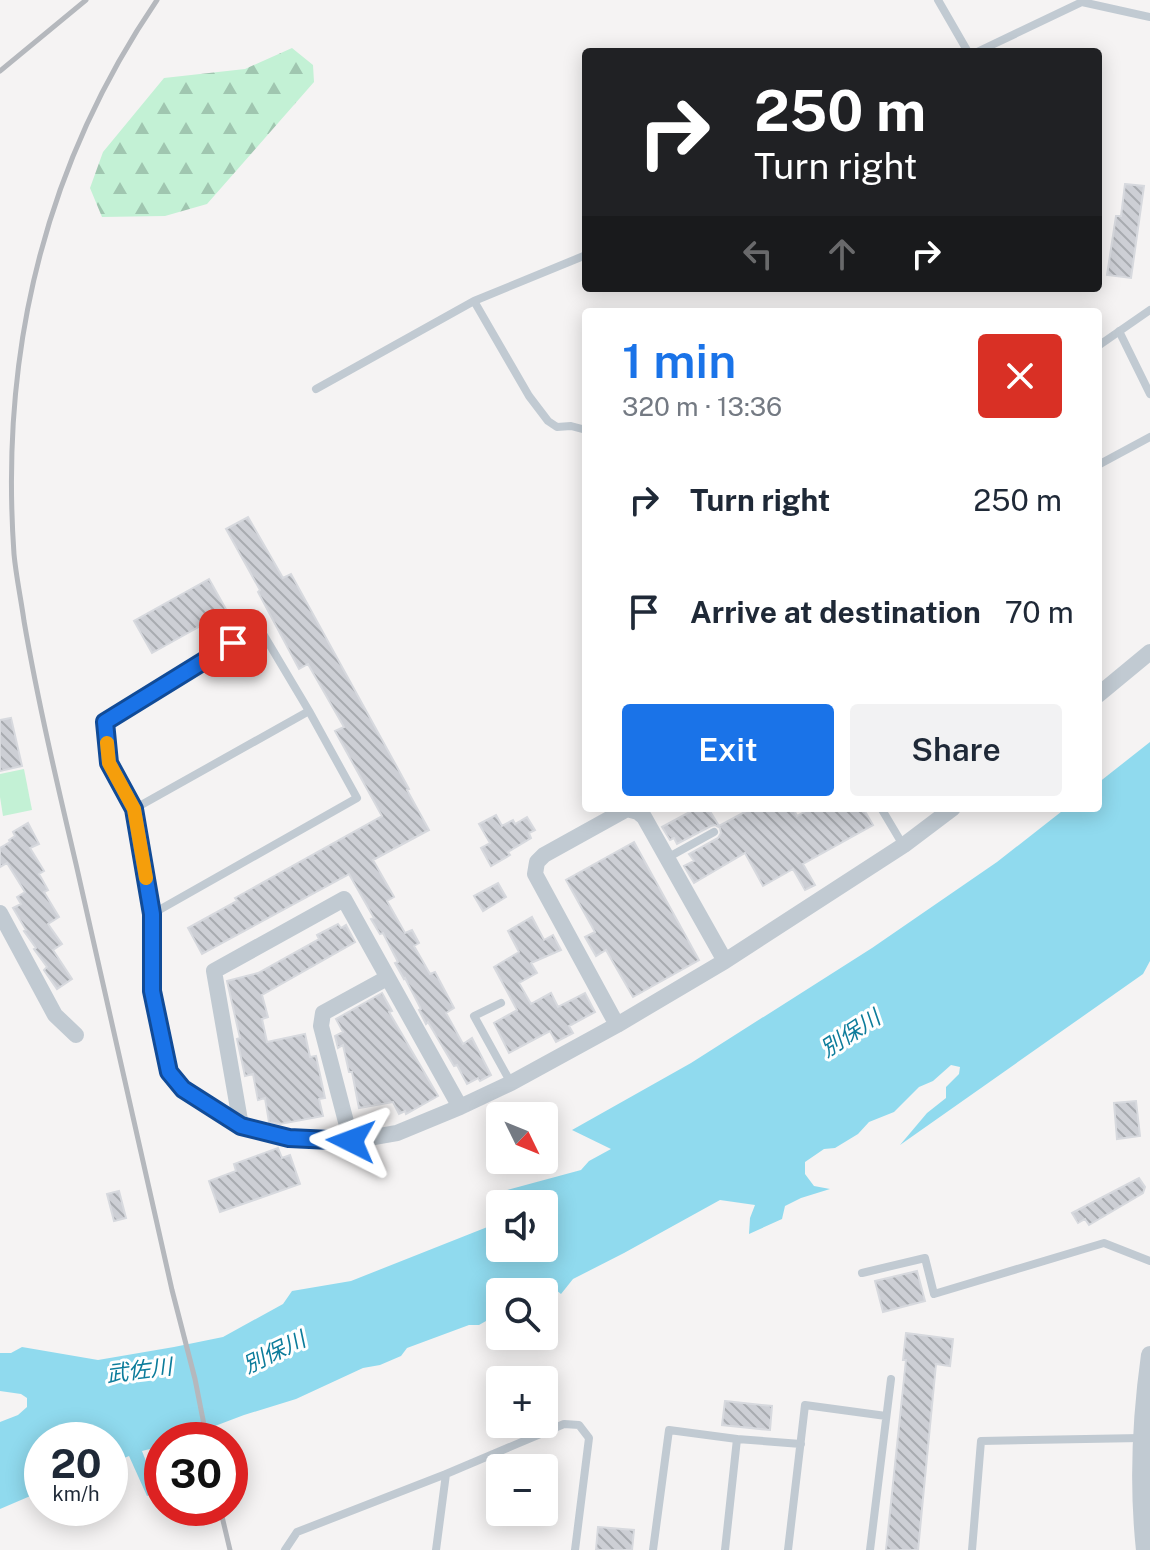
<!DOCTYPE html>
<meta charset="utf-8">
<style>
body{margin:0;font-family:"Public Sans","Noto Sans JP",sans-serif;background:#f2f2f3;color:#1f2937;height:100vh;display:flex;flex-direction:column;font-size:30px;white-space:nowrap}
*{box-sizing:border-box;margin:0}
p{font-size:26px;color:#747a83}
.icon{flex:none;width:44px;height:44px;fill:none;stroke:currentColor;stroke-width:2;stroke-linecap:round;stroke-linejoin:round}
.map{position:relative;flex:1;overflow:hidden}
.sheet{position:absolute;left:582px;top:308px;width:520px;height:504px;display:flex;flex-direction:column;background:#fff;border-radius:8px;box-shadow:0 4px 20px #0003}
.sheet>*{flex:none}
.hud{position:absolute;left:582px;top:48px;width:520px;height:244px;border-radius:8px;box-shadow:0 4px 20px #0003;background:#202124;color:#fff;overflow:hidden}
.needle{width:52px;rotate:133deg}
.tools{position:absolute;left:486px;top:1102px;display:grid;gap:16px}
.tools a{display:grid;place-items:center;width:72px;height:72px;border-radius:8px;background:#fff;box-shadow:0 4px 20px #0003;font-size:40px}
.speed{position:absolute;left:24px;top:1422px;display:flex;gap:16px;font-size:40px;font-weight:700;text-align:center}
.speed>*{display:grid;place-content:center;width:104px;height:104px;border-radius:50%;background:#fff;box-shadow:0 4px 20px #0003;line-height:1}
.speed small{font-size:20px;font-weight:400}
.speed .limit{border:12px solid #d22;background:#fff;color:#111}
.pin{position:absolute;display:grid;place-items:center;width:68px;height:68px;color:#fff;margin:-34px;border-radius:16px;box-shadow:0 4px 12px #0006}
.me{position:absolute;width:88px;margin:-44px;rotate:273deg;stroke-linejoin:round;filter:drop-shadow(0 0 6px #0008)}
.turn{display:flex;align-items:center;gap:28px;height:168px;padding:0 40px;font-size:36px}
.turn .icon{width:104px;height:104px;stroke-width:2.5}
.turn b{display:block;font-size:56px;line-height:68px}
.lanes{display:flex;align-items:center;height:76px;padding:0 40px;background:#0003;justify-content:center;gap:40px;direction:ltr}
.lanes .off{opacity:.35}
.round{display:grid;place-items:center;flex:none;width:84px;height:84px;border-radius:8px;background:#f2f2f3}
.summary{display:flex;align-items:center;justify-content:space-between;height:136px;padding:0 40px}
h1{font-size:48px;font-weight:600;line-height:60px;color:#1a73e8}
.cta{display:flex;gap:16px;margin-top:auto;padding:16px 40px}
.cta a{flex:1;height:92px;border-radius:8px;background:#1a73e8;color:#fff;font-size:32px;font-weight:600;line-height:92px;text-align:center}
.cta a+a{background:#f2f2f3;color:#1f2937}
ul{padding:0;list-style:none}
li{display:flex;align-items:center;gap:24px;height:112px;padding:0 40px}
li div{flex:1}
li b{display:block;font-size:30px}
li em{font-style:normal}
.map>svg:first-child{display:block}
</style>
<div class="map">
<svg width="1150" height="1550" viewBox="0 0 1150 1550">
<defs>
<pattern id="forest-firs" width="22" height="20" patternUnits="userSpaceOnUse" patternTransform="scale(2)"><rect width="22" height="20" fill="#c3f1d5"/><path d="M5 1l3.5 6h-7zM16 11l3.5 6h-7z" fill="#a0c6b0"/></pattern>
<pattern id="building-back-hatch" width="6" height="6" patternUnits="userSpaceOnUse" patternTransform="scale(2)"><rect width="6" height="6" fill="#cdcfd5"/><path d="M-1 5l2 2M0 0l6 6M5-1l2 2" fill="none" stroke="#a8abb0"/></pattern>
</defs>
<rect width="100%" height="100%" fill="#f5f3f3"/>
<path fill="url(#forest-firs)" d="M292 48 313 65 314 82 207 204 165 216 102 217 90 188 103 152 164 78 245 69Z"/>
<path fill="#c3f1d5" d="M24 769 32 810 3 816 0 797V774Z"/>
<path fill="#90daee" d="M1150 742V961L1143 974 900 1145 927 1113 946 1098V1087L959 1074 960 1067 951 1065 933 1081 919 1087 894 1112 869 1122 858 1134 835 1148 824 1149 805 1162V1174L814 1186 830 1189 801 1198 785 1206 782 1219 749 1234 750 1218 755 1205 720 1200 624 1253 573 1279 561 1294 551 1286 540 1292H500V1313L479 1325H469L407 1348 401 1356 380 1365 363 1368 296 1399 244 1415 178 1440H162V1446L142 1451 158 1492 147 1496 129 1456 110 1464V1440H42V1491L0 1509V1422L18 1415 27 1407V1398L21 1394 0 1391V1353H11L22 1347 98 1360 174 1347 223 1337 283 1304 292 1291 351 1281 500 1222V1248H544V1204H501L497 1200 496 1193 581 1170 589 1161 611 1149 572 1130 691 1063 872 948 997 862 1066 808H1098V783Z"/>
<path fill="url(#building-back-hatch)" stroke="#d7d9de" stroke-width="2" d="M1125 184 1144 186 1131 278 1107 275 1116 216H1121Z
M248 517 283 578 291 574 409 789 407 790 429 830 373 860 394 897 387 901 405 933 412 930 419 943 414 946 430 974 435 972 454 1008 446 1013 463 1044 472 1038 491 1075 480 1081 478 1078 467 1084 457 1065 454 1066 428 1022 426 1024 419 1010 421 1009 405 978 404 979 395 963 398 962 383 933 380 934 371 919 374 918 349 874 202 954 188 928 237 901 235 898 382 816 335 731 344 727 308 664 299 669 258 592 260 590 226 529Z
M209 579 227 611 152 653 134 621Z
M11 718 22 766 0 771V720Z
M697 808H708L719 826 752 808H793L797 816 811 808H863L873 825 803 864 815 885 805 890 793 869 763 886 745 853 694 883 684 866 694 861 689 854 718 838 721 833 720 828 715 825 711 826 677 844 674 838 670 840 662 827Z
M496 815 502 826 513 820 515 824 527 817 535 830 529 833 531 838 508 852 510 855 491 866 481 848 490 843 479 824Z
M28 823 39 844 30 848 44 871 39 874 48 890 44 892 59 917 48 924 62 944 53 950 72 979 57 989 44 970 47 967 34 949 36 948 24 931 26 930 13 908 21 904 17 897 25 892 7 863 0 867V848L10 842 9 840 15 836 13 832Z
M634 842 699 960 633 997 606 950 596 956 585 937 595 932 566 880Z
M498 883 506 897 483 911 474 896Z
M532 917 544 940 553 935 561 950 531 963 537 973 519 983 531 1004 551 993 558 1007 585 993 595 1012 569 1026 573 1033 556 1042 550 1031 509 1053 494 1023 517 1010 494 967 519 952 508 931Z
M338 924 341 928 346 925 355 942 262 995 268 1017 262 1019 267 1042 305 1034 310 1057 316 1056 325 1098 319 1099 323 1116 280 1124 269 1122 265 1098 258 1100 253 1074 245 1076 237 1039 240 1038 227 981 258 973 319 939 317 935Z
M382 993 392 1011 389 1012 438 1096 406 1114 405 1111 399 1114 393 1102 359 1108 352 1072H349L343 1045 338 1048 335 1036 343 1032 336 1019Z
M1136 1101 1140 1136 1117 1139 1114 1103Z
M278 1148 282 1158 290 1155 300 1184 220 1212 209 1181 236 1171 234 1164Z
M1139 1178 1145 1187 1143 1193 1089 1225 1085 1219 1078 1223 1072 1213Z
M119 1191 126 1218 114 1221 107 1194Z
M917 1271 925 1301 883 1312 875 1281Z
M906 1333 953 1339 950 1366 936 1364 918 1550H886L906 1360H903Z
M725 1401 772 1406 770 1430 722 1425Z
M598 1527 634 1530 632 1550H596Z"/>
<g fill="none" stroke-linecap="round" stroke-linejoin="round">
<path stroke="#c1cad2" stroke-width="8" d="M938 0 968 52
M977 52 1082 2 1150 17
M474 301 529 396 548 421 557 427 571 426 586 430
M1119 331 1150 394
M1098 346 1150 310
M316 389 474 301 586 255
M1098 465 1150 437
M881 808 903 845
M134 809 309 711 259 627 105 722 109 763 134 809 152 914V991
M667 858 714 832
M152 914 357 798 309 711
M501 1003 474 1016 511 1083
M862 1273 925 1258 934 1294 1104 1243 1150 1261
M285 1550 297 1532 446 1474 564 1424 579 1425 589 1438 575 1550
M436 1550 446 1474
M653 1550 669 1430 737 1439
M725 1550 737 1439 801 1444
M788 1550 805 1405 886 1416
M870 1550 891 1379
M972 1550 981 1441 1141 1438"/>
<path stroke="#c1cad2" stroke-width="16" d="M1098 695 1150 652
M0 913 55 1015 76 1035
M152 991 169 1072 183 1089 241 1126 289 1138 351 1141 397 1133 460 1107 511 1083 617 1025 725 961 904 845 953 808
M617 1025 535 874 537 862 544 855 627 809 638 812 644 817 725 961
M241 1126 214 971 344 899 460 1107
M351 1141 321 1026 323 1013 387 978"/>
<path stroke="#c1cad2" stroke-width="18" d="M1145 1550C1138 1485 1141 1419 1150 1355"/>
<path stroke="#b5b8bd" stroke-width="5" d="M157 0C44 166 0 354 14 554 16 576 21 599 24 621 38 702 57 783 76 864 108 1006 140 1148 172 1290L195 1379 207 1440
M0 71 86 0
M220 1508 230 1550"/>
</g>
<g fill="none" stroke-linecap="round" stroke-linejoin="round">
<defs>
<path id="route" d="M233 643 105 722 109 763 134 809 152 914V991L169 1072 183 1089 241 1126 289 1138 351 1141"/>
</defs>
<use href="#route" stroke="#114b97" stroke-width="20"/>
<use href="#route" stroke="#1a73e8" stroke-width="14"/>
<path stroke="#f59e0b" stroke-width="14" d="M107 743 109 763 134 809 146 878"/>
</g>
<g text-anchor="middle" stroke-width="6" stroke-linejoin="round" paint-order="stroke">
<g font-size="22" font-style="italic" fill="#0c7c9b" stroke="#fff">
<text transform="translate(850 1033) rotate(-33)" y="8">別保川</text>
<text transform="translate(274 1352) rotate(-26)" y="8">別保川</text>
<text transform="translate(139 1370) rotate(-7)" y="8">武佐川</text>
</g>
</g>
</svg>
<div class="tools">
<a><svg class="needle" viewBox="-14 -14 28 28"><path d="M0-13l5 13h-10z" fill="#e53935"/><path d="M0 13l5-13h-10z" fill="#747a83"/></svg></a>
<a><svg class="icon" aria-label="sound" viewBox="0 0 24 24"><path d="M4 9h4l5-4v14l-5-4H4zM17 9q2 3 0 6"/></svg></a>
<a><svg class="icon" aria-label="search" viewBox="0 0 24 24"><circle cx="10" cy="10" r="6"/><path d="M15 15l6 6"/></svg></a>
<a>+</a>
<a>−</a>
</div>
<div class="speed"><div>20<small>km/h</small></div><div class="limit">30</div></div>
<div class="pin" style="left:233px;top:643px;background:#d93025"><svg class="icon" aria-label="arrive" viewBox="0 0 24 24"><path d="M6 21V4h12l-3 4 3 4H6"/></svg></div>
<svg class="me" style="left:351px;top:1141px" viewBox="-20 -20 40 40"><path d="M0-17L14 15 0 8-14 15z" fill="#1a73e8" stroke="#fff" stroke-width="4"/></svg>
<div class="hud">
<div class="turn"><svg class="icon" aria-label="right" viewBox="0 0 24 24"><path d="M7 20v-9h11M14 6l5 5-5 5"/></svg><div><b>250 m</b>Turn right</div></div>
<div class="lanes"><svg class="icon off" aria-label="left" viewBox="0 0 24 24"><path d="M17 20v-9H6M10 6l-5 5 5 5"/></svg><svg class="icon off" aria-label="ahead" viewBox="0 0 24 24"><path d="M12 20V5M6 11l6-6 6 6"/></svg><svg class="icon" aria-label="right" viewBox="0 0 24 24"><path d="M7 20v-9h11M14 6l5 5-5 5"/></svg></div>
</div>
<section class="sheet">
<div class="summary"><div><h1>1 min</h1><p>320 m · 13:36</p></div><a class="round" style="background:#d93025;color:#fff"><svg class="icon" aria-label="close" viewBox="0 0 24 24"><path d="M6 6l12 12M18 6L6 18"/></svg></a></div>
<ul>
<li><svg class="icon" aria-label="right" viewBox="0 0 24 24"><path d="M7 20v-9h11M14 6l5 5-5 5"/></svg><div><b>Turn right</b></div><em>250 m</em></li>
<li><svg class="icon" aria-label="arrive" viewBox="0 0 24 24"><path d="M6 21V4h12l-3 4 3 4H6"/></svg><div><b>Arrive at destination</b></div><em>70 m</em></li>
</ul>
<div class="cta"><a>Exit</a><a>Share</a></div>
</section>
</div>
